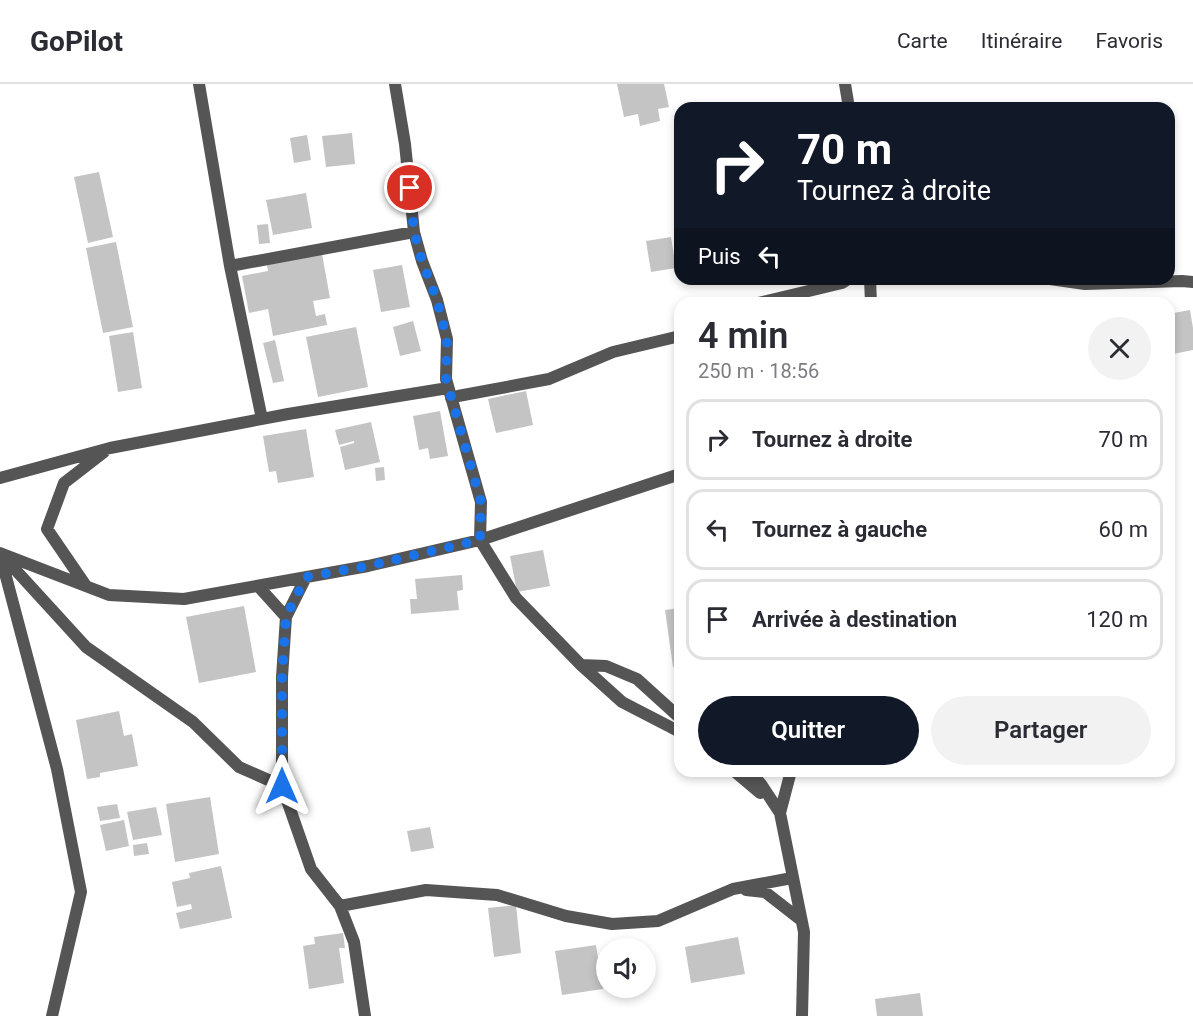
<!DOCTYPE html>
<html lang="fr">
<meta charset="utf-8">
<style>
body{margin:0;font-family:Roboto,sans-serif;background:#f2f2f3;color:#2b2b33;height:100vh;display:flex;flex-direction:column;font-size:22px;white-space:nowrap}
*{box-sizing:border-box;margin:0}
p{font-size:20px;color:#7c7c81}
.icon{flex:none;width:33px;height:33px;fill:none;stroke:currentColor;stroke-width:2;stroke-linecap:round;stroke-linejoin:round}
.map{position:relative;flex:1;overflow:hidden}
.panel{position:absolute;left:674px;top:213px;width:501px;height:480px;display:flex;flex-direction:column;background:#fff;border-radius:18px;box-shadow:0 3px 9px #0003}
.panel>*{flex:none}
.banner{position:absolute;left:674px;top:18px;width:501px;height:183px;border-radius:18px;box-shadow:0 3px 9px #0003;background:#111827;color:#fff;overflow:hidden}
.buttons{position:absolute;left:596px;top:854px;display:grid;gap:12px}
.buttons a{display:grid;place-items:center;width:60px;height:60px;border-radius:50%;background:#fff;box-shadow:0 3px 9px #0003;font-size:30px}
.pin{position:absolute;display:grid;place-items:center;width:51px;height:51px;color:#fff;margin:-26px;border:3px solid #fff;border-radius:50%;box-shadow:0 2px 6px #0007}
.me{position:absolute;width:66px;margin:-33px;rotate:0deg;stroke-linejoin:round;filter:drop-shadow(0 0 4px #0008)}
.turn{display:flex;align-items:center;gap:21px;height:126px;padding:0 24px;font-size:27px}
.turn .icon{width:78px;height:78px;stroke-width:2.5}
.turn b{display:block;font-size:42px;line-height:51px}
.then{display:flex;align-items:center;height:57px;padding:0 24px;background:#0003;gap:12px;font-size:22px}
.round{display:grid;place-items:center;flex:none;width:63px;height:63px;border-radius:32px;background:#f2f2f3}
.headline{display:flex;align-items:center;justify-content:space-between;height:102px;padding:0 24px}
h1{font-size:36px;font-weight:600;line-height:45px}
.button{display:flex;gap:12px;margin-top:auto;padding:12px 24px}
.button a{flex:1;height:69px;border-radius:36px;background:#111827;color:#fff;font-size:24px;font-weight:600;line-height:69px;text-align:center}
.button a+a{background:#f2f2f3;color:#2b2b33}
ul{padding:0;list-style:none}
li{display:flex;align-items:center;gap:18px;height:81px;margin:0 12px 9px;padding:0 12px;border:3px solid #e1e1e2;border-radius:18px}
li div{flex:1}
li b{display:block;font-size:22px}
li em{font-style:normal}
header{display:flex;align-items:center;gap:36px;box-sizing:border-box;height:84px;padding:0 30px;background:#fff;border-bottom:2px solid #e1e1e2}
header strong{font-size:28px}
nav{display:flex;gap:33px;margin-inline-start:auto;font-size:21px}
.map>svg:first-child{display:block}
</style>
<header>
<strong>GoPilot</strong>
<nav><a>Carte</a><a>Itinéraire</a><a>Favoris</a></nav>
</header>
<div class="map">
<svg width="1193" height="932" viewBox="0 0 1193 932">
<rect width="100%" height="100%" fill="#fff"/>
<path fill="#c4c4c4" d="M617 0H664L669 23 658 25 660 37 640 42 638 30 624 33Z
M352 49 355 80 326 83 322 52Z
M307 51 311 76 294 79 290 54Z
M99 88 113 153 88 159 74 93Z
M306 109 312 144 273 151 266 116Z
M268 140 270 159 259 160 257 141Z
M671 153 676 184 651 188 646 157Z
M116 158 133 243 103 249 86 164Z
M322 170 330 214 313 217 316 232 325 230 327 241 273 252 268 225 249 229 242 192 268 187 267 180Z
M402 181 410 223 381 228 373 186Z
M1190 226 1193 244V266L1168 271V230Z
M413 237 421 267 400 272 393 243Z
M356 243 368 303 318 313 306 253Z
M133 248 142 304 118 308 109 252Z
M275 256 284 297 273 299 263 259Z
M526 307 533 341 496 349 488 315Z
M440 327 448 372 430 375 428 364 419 366 413 332Z
M371 338 380 378 345 386 340 363 354 359V357L339 361 335 346Z
M306 345 314 393 278 399 276 387 269 388 263 352Z
M384 383 385 396 376 397 375 384Z
M543 466 550 502 517 508 510 472Z
M462 491 463 506 457 507 459 526 411 530 410 515H417L415 495Z
M244 522 256 588 199 599 186 533Z
M680 524V582L673 583 665 526Z
M119 627 124 652 132 650 138 682 100 689V693L87 695 76 636Z
M210 713 219 770 175 778 166 720Z
M117 720 120 734 100 737 97 723Z
M156 723 162 751 133 756 127 728Z
M124 736 129 762 106 767 100 741Z
M430 743 434 764 411 768 407 747Z
M147 759 149 770 134 772 133 761Z
M221 782 232 834 180 845 176 829 192 825 191 820 177 823 172 798 190 794 189 789Z
M516 821 521 869 494 873 488 824Z
M343 849 345 864H339L344 899 309 905 303 862 315 860 314 853Z
M738 853 745 890 691 899 685 863Z
M596 861 603 905 562 911 555 867Z
M920 909 923 932H877L875 915Z"/>
<g fill="none" stroke-linecap="round" stroke-linejoin="round">
<path stroke="#555" stroke-width="12" d="M199 0 230 182 262 335
M395 0 405 60 414 148 422 177 437 216 447 255 446 295 481 418 480 456 516 514 581 581 606 582 637 595 680 634
M845 0 849 24
M230 182 414 148
M870 195 871 219
M1050 195 1085 200 1182 197 1193 198
M758 219 842 199 848 195
M451 314 458 312 549 295 613 268 680 252
M0 394 110 364 288 330 448 304
M0 469 109 511 184 515 368 482 480 456 680 390
M0 470 57 685 81 808 52 932
M1 470 86 563 193 638 239 683 282 702
M306 493 286 533 282 593V702L311 785 340 822 354 858 365 932
M86 502 47 445 64 399 104 368
M258 502 286 533
M581 581 622 618 680 648
M734 687 760 709
M749 687 761 700 780 729 804 848 802 932
M780 729 791 687
M746 806 765 808 801 836
M340 822 426 806 497 811 566 832 612 840 658 837 733 805 792 794"/>
</g>
<g fill="none" stroke-linecap="round" stroke-linejoin="round">
<path stroke="#1a73e8" stroke-width="10" stroke-dasharray="0 18" d="M282 702V593L286 533 306 493 368 482 480 456 481 418 446 295 447 255 437 216 422 177 414 148 410 104"/>
</g>
</svg>
<div class="buttons">
<a><svg class="icon" aria-label="sound" viewBox="0 0 24 24"><path d="M4 9h4l5-4v14l-5-4H4zM17 9q2 3 0 6"/></svg></a>
</div>
<div class="pin" style="left:410px;top:104px;background:#d93025"><svg class="icon" aria-label="arrive" viewBox="0 0 24 24"><path d="M6 21V4h12l-3 4 3 4H6"/></svg></div>
<svg class="me" style="left:282px;top:702px" viewBox="-20 -20 40 40"><path d="M0-17L14 15 0 8-14 15z" fill="#1a73e8" stroke="#fff" stroke-width="4"/></svg>
<div class="banner">
<div class="turn"><svg class="icon" aria-label="right" viewBox="0 0 24 24"><path d="M7 20v-9h11M14 6l5 5-5 5"/></svg><div><b>70 m</b>Tournez à droite</div></div>
<div class="then">Puis<svg class="icon" aria-label="left" viewBox="0 0 24 24"><path d="M17 20v-9H6M10 6l-5 5 5 5"/></svg></div>
</div>
<section class="panel">
<div class="headline"><div><h1>4 min</h1><p>250 m · 18:56</p></div><a class="round"><svg class="icon" aria-label="close" viewBox="0 0 24 24"><path d="M6 6l12 12M18 6L6 18"/></svg></a></div>
<ul>
<li><svg class="icon" aria-label="right" viewBox="0 0 24 24"><path d="M7 20v-9h11M14 6l5 5-5 5"/></svg><div><b>Tournez à droite</b></div><em>70 m</em></li>
<li><svg class="icon" aria-label="left" viewBox="0 0 24 24"><path d="M17 20v-9H6M10 6l-5 5 5 5"/></svg><div><b>Tournez à gauche</b></div><em>60 m</em></li>
<li><svg class="icon" aria-label="arrive" viewBox="0 0 24 24"><path d="M6 21V4h12l-3 4 3 4H6"/></svg><div><b>Arrivée à destination</b></div><em>120 m</em></li>
</ul>
<div class="button"><a>Quitter</a><a>Partager</a></div>
</section>
</div>
